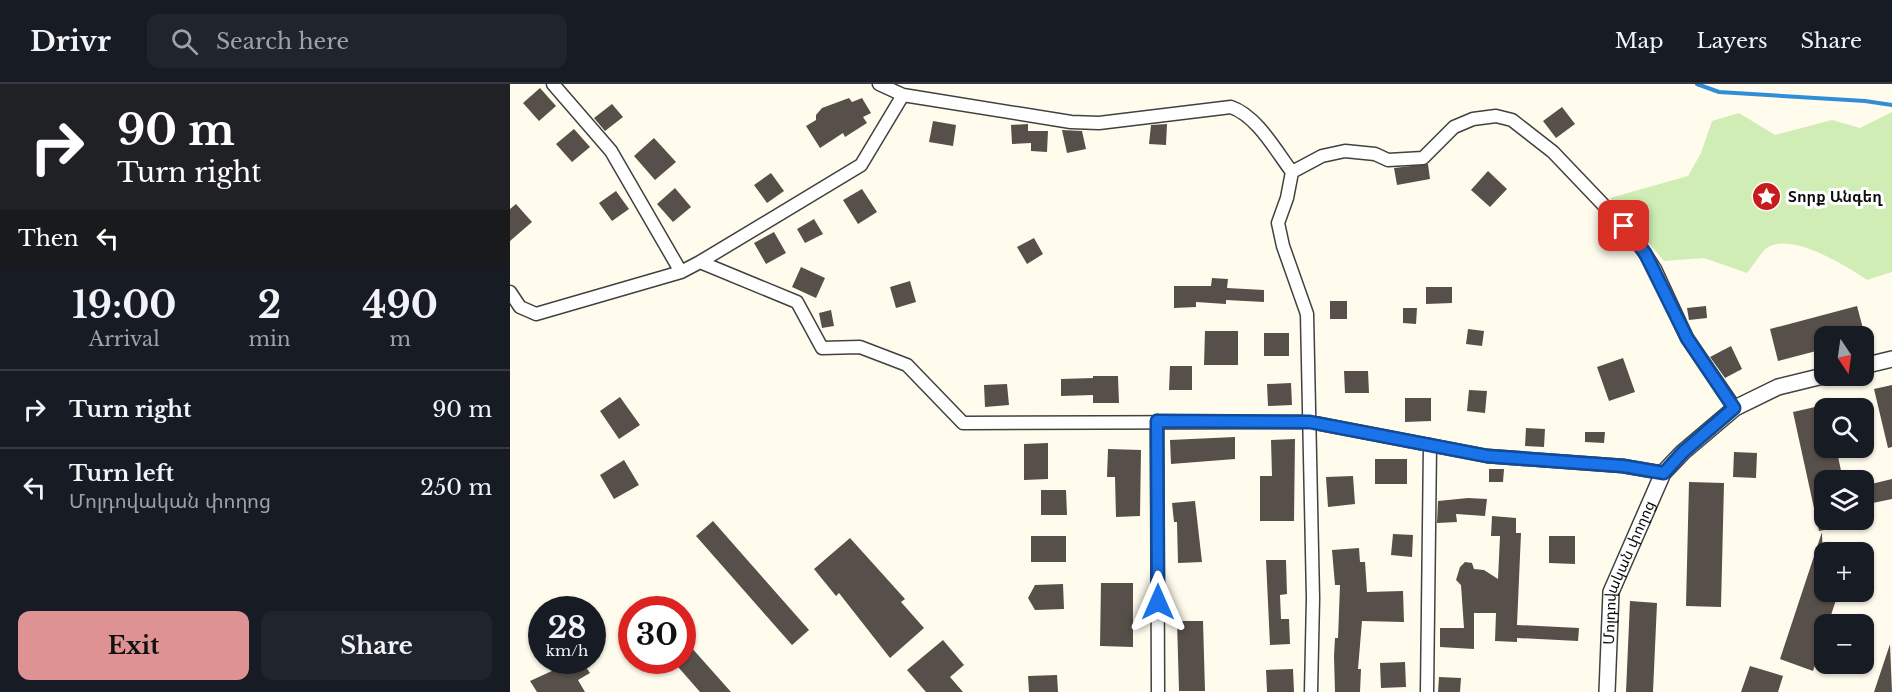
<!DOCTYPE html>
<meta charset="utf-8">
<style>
body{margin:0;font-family:"Libre Baskerville","Noto Sans Armenian",serif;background:#20242c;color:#f1f3f6;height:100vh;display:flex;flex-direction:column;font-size:22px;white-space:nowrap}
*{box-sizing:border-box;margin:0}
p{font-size:20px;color:#9ea1a6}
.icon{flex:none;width:33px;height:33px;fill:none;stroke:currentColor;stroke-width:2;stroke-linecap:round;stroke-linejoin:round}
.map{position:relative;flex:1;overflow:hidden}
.details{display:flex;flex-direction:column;background:#171b24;width:510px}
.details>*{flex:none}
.top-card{background:#202124;color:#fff;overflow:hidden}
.needle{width:39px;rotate:167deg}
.buttons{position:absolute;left:1304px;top:242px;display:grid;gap:12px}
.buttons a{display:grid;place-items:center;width:60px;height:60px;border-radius:12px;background:#171b24;box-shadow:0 2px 4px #0004;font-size:30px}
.speed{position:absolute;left:18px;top:512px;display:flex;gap:12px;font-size:30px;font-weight:700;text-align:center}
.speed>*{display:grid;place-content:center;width:78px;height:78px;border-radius:50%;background:#171b24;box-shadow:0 2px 4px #0004;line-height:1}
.speed small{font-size:15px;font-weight:400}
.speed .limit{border:9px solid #d22;background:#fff;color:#111}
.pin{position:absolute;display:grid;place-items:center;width:51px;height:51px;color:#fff;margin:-26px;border-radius:12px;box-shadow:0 3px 9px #0006}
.me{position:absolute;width:66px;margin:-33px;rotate:0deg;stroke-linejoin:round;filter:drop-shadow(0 0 4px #0008)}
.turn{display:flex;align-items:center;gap:21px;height:126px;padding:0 18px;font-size:27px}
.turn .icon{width:78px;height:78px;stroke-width:2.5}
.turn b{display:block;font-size:42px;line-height:51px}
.then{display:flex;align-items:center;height:57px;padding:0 18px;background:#0003;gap:12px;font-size:22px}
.eta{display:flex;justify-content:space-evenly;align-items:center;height:102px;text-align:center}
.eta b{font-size:36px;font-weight:700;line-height:42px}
.action{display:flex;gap:12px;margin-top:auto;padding:12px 18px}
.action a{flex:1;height:69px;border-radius:12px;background:#df9294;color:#111;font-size:24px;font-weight:700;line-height:69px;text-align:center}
.action a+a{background:#20242c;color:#f1f3f6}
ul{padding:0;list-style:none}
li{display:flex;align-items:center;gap:18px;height:78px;padding:0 18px;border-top:2px solid #363941}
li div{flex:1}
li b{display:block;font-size:22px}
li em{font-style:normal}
header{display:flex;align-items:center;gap:36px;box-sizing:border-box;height:84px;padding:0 30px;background:#171b24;border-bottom:2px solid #363941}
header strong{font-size:28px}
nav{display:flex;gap:33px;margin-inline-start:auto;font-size:21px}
.search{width:420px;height:54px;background:#20242c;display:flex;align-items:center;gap:15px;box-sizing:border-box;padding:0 21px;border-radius:12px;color:#9ea1a6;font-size:22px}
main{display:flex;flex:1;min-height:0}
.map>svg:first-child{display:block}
</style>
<header>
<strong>Drivr</strong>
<div class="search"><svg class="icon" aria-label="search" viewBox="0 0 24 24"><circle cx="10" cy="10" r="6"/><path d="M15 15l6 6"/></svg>Search here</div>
<nav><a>Map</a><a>Layers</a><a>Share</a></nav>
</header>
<main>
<section class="details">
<div class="top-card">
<div class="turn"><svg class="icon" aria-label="right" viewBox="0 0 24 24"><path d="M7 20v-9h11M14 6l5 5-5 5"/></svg><div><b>90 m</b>Turn right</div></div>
<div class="then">Then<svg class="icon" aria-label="left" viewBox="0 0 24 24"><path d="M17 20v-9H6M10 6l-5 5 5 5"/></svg></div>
</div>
<div class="eta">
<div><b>19:00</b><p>Arrival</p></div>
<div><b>2</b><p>min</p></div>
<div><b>490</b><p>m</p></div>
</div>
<ul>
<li><svg class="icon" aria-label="right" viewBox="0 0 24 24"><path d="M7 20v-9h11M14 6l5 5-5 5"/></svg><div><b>Turn right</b></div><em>90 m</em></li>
<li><svg class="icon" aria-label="left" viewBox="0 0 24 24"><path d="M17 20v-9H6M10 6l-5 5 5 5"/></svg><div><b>Turn left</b><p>Մոլդովական փողոց</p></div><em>250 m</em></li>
</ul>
<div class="action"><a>Exit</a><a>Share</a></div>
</section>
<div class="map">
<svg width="1382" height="608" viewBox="0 0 1382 608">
<rect width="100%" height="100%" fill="#fffcee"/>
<path fill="#d0edb5" d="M1382 28V188L1357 196C1337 182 1283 149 1258 163 1251 168 1243 182 1237 189L1194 174 1154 177 1100 114 1178 92 1191 69 1202 37 1229 29 1265 51 1322 36 1350 44Z"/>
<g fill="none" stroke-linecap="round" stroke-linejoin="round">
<path stroke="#308ed7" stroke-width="4" d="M1187 0 1209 8 1355 17 1382 21"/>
</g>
<path fill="#574f49" d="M30 4 46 22 29 37 13 19Z
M339 14 342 18 352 14 361 29 353 33 357 39 335 53 333 49 310 64 296 42 306 36V31L312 24Z
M102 20 113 33 95 47 84 34Z
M1052 23 1065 40 1046 54 1033 37Z
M423 37 446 41 443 62 419 58Z
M518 40V47H538L537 68 521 67V59L502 60 501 41Z
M657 40 656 61 639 60 641 41Z
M64 45 80 63 62 78 46 60Z
M552 46 572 47 576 65 557 69Z
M144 54 166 78 145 96 124 72Z
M918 80 920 95 887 101 884 84Z
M978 87 997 105 980 123 961 106Z
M261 89 274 107 257 119 244 101Z
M165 104 181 123 163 138 147 120Z
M352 105 367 128 348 140 333 116Z
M106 107 119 125 102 137 89 119Z
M6 120 22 138 0 157V125Z
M304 135 313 150 295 159 287 145Z
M264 148 276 169 256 180 244 159Z
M524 154 533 170 517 180 507 163Z
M291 183 315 194 306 214 282 203Z
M702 194 718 195 717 204 754 206V218L716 216V220L686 218V223L664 224V202H701Z
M400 197 406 218 386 224 380 203Z
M916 203H942V219L916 220Z
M820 217H837V235H820Z
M1196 222 1197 234 1179 236 1177 224Z
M1347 222 1355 252H1314V265L1268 277 1260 245Z
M893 224H907L906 240 893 239Z
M321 226 324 242 312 244 309 229Z
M958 245 974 247 972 262 956 260Z
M695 247H728V281H694Z
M754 249H779V272H754Z
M1221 262 1232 285 1215 294 1200 273Z
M1113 274 1125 308 1099 317 1087 283Z
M660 282H682V306H659Z
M834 287H858L859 309H835Z
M583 292H608L609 319H583V311L551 312V295L583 294Z
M781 299 782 321 758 322 757 300Z
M497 300 499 321 475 323 474 301Z
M1382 301V363L1378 364 1364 305Z
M959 306 977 307 975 329 957 327Z
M110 313 130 341 109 355 90 327Z
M895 314H921V337L895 338Z
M1314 321V363H1326L1333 396H1314V446L1309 447 1283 328Z
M1016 344 1035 345 1034 363 1015 362Z
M1075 348H1095L1094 359 1075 358Z
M725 353V375L661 380 660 356Z
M785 355 784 437H750V392H762L761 356Z
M538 359V395L514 396V360Z
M598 365 631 366 630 432 606 433 605 393H597Z
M1224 368 1247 369 1246 394 1223 393Z
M865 375H897V400H865Z
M114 376 129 401 104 415 90 391Z
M979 385H994L993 398H979Z
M843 392 845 420 818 423 816 393Z
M1382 395V415L1353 421V402Z
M1179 398 1214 399 1211 523 1176 522Z
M531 406H556L557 431H531Z
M958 414 977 415 975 432 946 430 947 438 927 439 928 417Z
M685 417 692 478 668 479 667 438H664L662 419Z
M982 432 1006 434V449H1011L1007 541 1069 544 1068 557 1007 554V558L985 557 986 529H964V565L930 563V544H954L951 501 946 496 950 483 955 478 962 479 964 485 974 486 988 495 990 452H981Z
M203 437 299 546 282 561 186 452Z
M1312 448 1314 507H1329L1318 540H1314V554L1303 587 1270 575Z
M883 450 903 451 902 473 881 471Z
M521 452H556V478H521Z
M1039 452H1065V480L1039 479Z
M340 454 395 515 391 518 414 544 380 574 329 509 326 512 304 485Z
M849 464 850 478H855L857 508 893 507 894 538 852 537 848 585H851L850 608H825L824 572 825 554H828L830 501H825L822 466Z
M756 476H776L777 510 770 511 771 535H779L780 560 760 561Z
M591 499H623V563L590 562Z
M553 500 554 525 525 526 518 514 525 501Z
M1120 517 1147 519 1143 608H1116Z
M667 537H693L695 607H669Z
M172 553 221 608H190L162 576H172Z
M433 556 454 581 440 593 453 608H416L397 586Z
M1380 560 1382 608H1364Z
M54 576H71L80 589 68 596 75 608H27L20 597 44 586 42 584 56 579Z
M895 578 896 603 871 604 870 579Z
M1240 582 1273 592 1268 608H1231Z
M783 585 784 608H757L756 586Z
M547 591 548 608H519L518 592Z
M929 593 951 594 950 608H928Z"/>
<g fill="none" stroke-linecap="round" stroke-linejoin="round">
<defs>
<path id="minor" d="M43 0 101 67 171 188
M369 0 393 11 561 38 589 39 721 23C747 32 766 67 782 88
M782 88 812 72 835 67 865 70 878 76 913 74 944 43 963 35 986 32 1002 36 1043 68 1125 154 1145 185 1177 254 1225 324
M782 88 777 114 768 139 773 162 797 230 803 514 801 608
M190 178 287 218 312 264 350 263 397 281 453 339 800 338 977 372 1113 382 1153 389
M0 208 10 223 26 230 171 188 190 178 351 81 393 11
M647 337 648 608
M917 608 920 361"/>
<g id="tertiary">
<path d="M1353 282 1382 275"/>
<path id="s1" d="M1097 608 1101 508 1153 389 1173 368 1225 324 1268 303 1317 291"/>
</g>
</defs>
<use href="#minor" stroke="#414141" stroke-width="15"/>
<use href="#tertiary" stroke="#414141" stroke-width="18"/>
<use href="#minor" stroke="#fff" stroke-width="12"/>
<use href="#tertiary" stroke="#fff" stroke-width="15"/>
</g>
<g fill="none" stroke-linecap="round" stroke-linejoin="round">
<defs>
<path id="route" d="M648 518 647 337 800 338 977 372 1113 382 1154 389 1173 368 1224 324 1177 254 1135 169 1114 142"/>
</defs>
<use href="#route" stroke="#114b97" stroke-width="15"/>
<use href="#route" stroke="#1a73e8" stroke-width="10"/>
</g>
<defs>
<symbol id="sight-disc" viewBox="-11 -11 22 22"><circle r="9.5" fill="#c81b1d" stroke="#fff"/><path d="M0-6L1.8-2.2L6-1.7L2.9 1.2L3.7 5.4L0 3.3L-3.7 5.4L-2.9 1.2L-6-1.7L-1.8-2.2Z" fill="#fff"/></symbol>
</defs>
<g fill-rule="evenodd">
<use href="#sight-disc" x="1240" y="96" width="33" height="33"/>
</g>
<g text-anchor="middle" stroke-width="6" stroke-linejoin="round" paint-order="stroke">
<g font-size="15" font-weight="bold" fill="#0e0e0e" stroke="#fff" text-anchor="start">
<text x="1278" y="118">Տորք Անգեղ</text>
</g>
<g font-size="15" fill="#0e0e0e" stroke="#fff">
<text dy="5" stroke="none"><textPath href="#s1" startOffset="123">Մոլդովական փողոց</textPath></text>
</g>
</g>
</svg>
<div class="buttons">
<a><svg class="needle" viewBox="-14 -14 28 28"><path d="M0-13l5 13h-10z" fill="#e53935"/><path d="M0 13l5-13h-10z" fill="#9ea1a6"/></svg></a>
<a><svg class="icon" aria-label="search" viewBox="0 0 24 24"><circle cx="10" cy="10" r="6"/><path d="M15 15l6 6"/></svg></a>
<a><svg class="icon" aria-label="layers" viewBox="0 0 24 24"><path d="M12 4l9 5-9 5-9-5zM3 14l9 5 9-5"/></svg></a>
<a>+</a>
<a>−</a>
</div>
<div class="speed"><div>28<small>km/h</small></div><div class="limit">30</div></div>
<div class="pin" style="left:1114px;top:142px;background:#d93025"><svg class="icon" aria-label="arrive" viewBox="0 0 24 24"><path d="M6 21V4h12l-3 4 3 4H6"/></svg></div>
<svg class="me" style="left:648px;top:518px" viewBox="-20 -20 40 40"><path d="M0-17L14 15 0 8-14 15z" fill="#1a73e8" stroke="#fff" stroke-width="4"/></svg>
</div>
</main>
